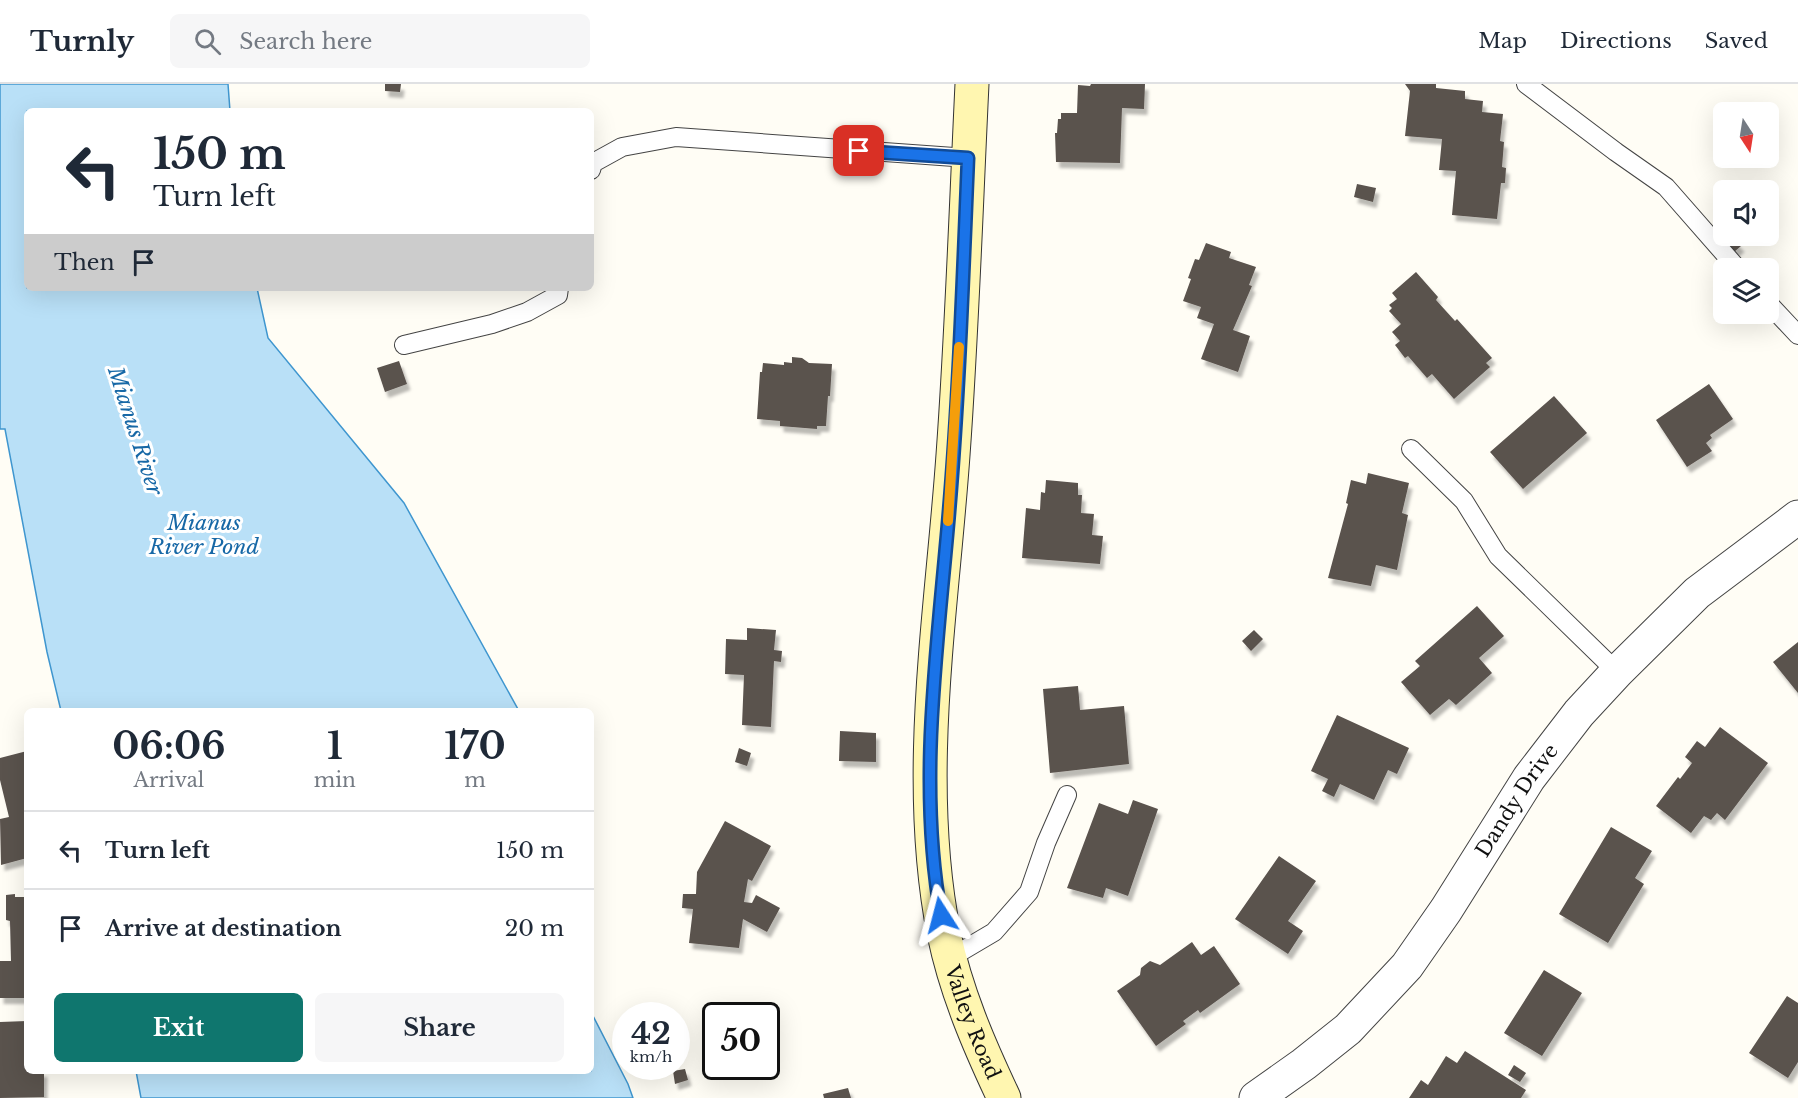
<!DOCTYPE html>
<style>
body{margin:0;font-family:"Libre Baskerville",serif;background:#f6f6f7;color:#1f2937;height:100vh;display:flex;flex-direction:column;font-size:22px;white-space:nowrap}
*{box-sizing:border-box;margin:0}
p{font-size:20px;color:#747a83}
.icon{flex:none;width:33px;height:33px;fill:none;stroke:currentColor;stroke-width:2;stroke-linecap:round;stroke-linejoin:round}
.map{position:relative;flex:1;overflow:hidden}
.side{position:absolute;left:24px;top:624px;width:570px;height:366px;display:flex;flex-direction:column;background:#fff;border-radius:9px;box-shadow:0 6px 24px #0002}
.side>*{flex:none}
.top-card{position:absolute;left:24px;top:24px;width:570px;height:183px;border-radius:9px;box-shadow:0 6px 24px #0002;background:#fff;color:#1f2937;overflow:hidden}
.needle{width:39px;rotate:168deg}
.tools{position:absolute;left:1713px;top:18px;display:grid;gap:12px}
.tools a{display:grid;place-items:center;width:66px;height:66px;border-radius:9px;background:#fff;box-shadow:0 6px 24px #0002;font-size:30px}
.speed{position:absolute;left:612px;top:918px;display:flex;gap:12px;font-size:30px;font-weight:700;text-align:center}
.speed>*{display:grid;place-content:center;width:78px;height:78px;border-radius:50%;background:#fff;box-shadow:0 6px 24px #0002;line-height:1}
.speed small{font-size:15px;font-weight:400}
.speed .limit{border:3px solid #111;border-radius:9px;background:#fff;color:#111}
.pin{position:absolute;display:grid;place-items:center;width:51px;height:51px;color:#fff;margin:-26px;border-radius:12px;box-shadow:0 3px 9px #0006}
.me{position:absolute;width:66px;margin:-33px;rotate:351deg;stroke-linejoin:round;filter:drop-shadow(0 0 4px #0008)}
.turn{display:flex;align-items:center;gap:21px;height:126px;padding:0 30px;font-size:27px}
.turn .icon{width:78px;height:78px;stroke-width:2.5}
.turn b{display:block;font-size:42px;line-height:51px}
.then{display:flex;align-items:center;height:57px;padding:0 30px;background:#0003;gap:12px;font-size:22px}
.eta{display:flex;justify-content:space-evenly;align-items:center;height:102px;text-align:center}
.eta b{font-size:36px;font-weight:700;line-height:42px}
.action{display:flex;gap:12px;margin-top:auto;padding:12px 30px}
.action a{flex:1;height:69px;border-radius:9px;background:#0f766e;color:#fff;font-size:24px;font-weight:700;line-height:69px;text-align:center}
.action a+a{background:#f6f6f7;color:#1f2937}
ul{padding:0;list-style:none}
li{display:flex;align-items:center;gap:18px;height:78px;padding:0 30px;border-top:2px solid #e0e1e3}
li div{flex:1}
li b{display:block;font-size:22px}
li em{font-style:normal}
header{display:flex;align-items:center;gap:36px;box-sizing:border-box;height:84px;padding:0 30px;background:#fff;border-bottom:2px solid #e0e1e3}
header strong{font-size:28px}
nav{display:flex;gap:33px;margin-inline-start:auto;font-size:21px}
.search{width:420px;height:54px;background:#f6f6f7;display:flex;align-items:center;gap:15px;box-sizing:border-box;padding:0 21px;border-radius:9px;color:#747a83;font-size:22px}
.map>svg:first-child{display:block}
</style>
<header>
<strong>Turnly</strong>
<div class="search"><svg class="icon" aria-label="search" viewBox="0 0 24 24"><circle cx="10" cy="10" r="6"/><path d="M15 15l6 6"/></svg>Search here</div>
<nav><a>Map</a><a>Directions</a><a>Saved</a></nav>
</header>
<div class="map">
<svg width="1798" height="1014" viewBox="0 0 1798 1014">
<defs>
<filter id="shadow"><feDropShadow dx="3.5" dy="6" stdDeviation="1.5" flood-color="#0004"/></filter>
</defs>
<rect width="100%" height="100%" fill="#fffdf5"/>
<path fill="#b9e0f7" stroke="#3f96cf" stroke-width="1.5" d="M0 0H228L230 27H27V204H257L268 254 404 419 519 627H61L47 568 5 345H0Z
M591 928 628 1000 633 1014H141L136 987H591Z"/>
<path fill="#5a524d" filter="url(#shadow)" d="M385 0H401L400 8 385 7Z
M1091 0H1145L1144 25 1122 24 1120 79 1056 78 1055 49H1057L1058 35H1061V29H1077L1078 1 1090 2Z
M1405 0H1436V4L1465 7V15L1483 17 1482 28 1503 30 1500 57 1504 58 1502 83 1506 84 1505 99H1501L1497 135 1452 131 1456 87 1439 86 1442 55 1405 52 1410 7Z
M1357 100 1376 104 1373 118 1354 113Z
M1728 152H1731L1741 162 1734 168 1723 156Z
M1206 159 1231 168 1229 174 1256 183 1249 201 1252 202 1233 246 1250 252 1238 288 1201 275 1214 240 1197 234 1201 223 1183 217 1191 195 1188 194 1195 175 1199 176Z
M1416 188 1438 213 1436 216 1455 237 1457 235 1492 274 1486 279 1490 283 1454 315 1432 290 1427 294 1408 272 1405 274 1395 261 1400 257 1392 248 1401 240 1389 227 1392 224 1389 221 1397 215 1392 209Z
M792 273 802 274 809 279 832 280 830 312H828L826 342H817V345L780 342V337L757 335 760 288H762L763 279 784 281V278L792 279Z
M399 277 407 300 385 308 377 284Z
M1709 300 1733 335 1710 351 1712 354 1706 359 1712 367 1687 383 1656 336Z
M1554 312 1587 349 1523 405 1490 368Z
M1368 389 1409 399 1402 429 1408 431 1397 486 1376 481 1371 502 1328 494 1348 420 1346 419 1351 396 1366 400Z
M1046 396 1078 399V411H1082L1081 429 1094 430 1092 451 1103 452 1100 480 1022 474 1026 424 1040 426 1041 408 1045 409Z
M1477 522 1504 552 1479 574 1492 589 1456 621 1449 615 1430 631 1401 598 1420 582 1415 577Z
M747 544 776 546 774 566 782 567 781 578 774 577 771 643 742 641 744 591 725 590 726 555 747 556Z
M1254 546 1263 555 1251 567 1242 557Z
M1798 558V609L1773 578Z
M1078 602 1080 626 1124 622 1129 680 1050 689 1043 605Z
M1337 631 1409 664 1397 690 1388 686 1374 716 1340 700 1334 713 1322 707 1328 695 1311 687Z
M1720 643 1768 679 1725 736 1717 729 1711 736 1704 732 1691 749 1656 722 1678 693 1680 695 1692 679 1685 673 1697 657 1705 663Z
M840 647 876 649V678L839 677Z
M739 664 751 669 747 682 735 678Z
M27 667V774L1 781 0 735 9 733 0 696V674Z
M1133 716 1158 725 1128 812 1106 804 1103 814 1067 804 1099 719 1128 730Z
M725 737 771 762 752 797 748 795 744 818 752 819 756 811 780 824 767 848 743 835 739 864 689 859 693 825 682 824 683 810H696L697 788Z
M1611 743 1652 767 1635 794 1644 800 1608 859 1559 830Z
M1279 772 1316 797 1288 837 1303 847 1288 870 1235 835Z
M15 810V813H27V914H0V877H11L10 837 6 836V811Z
M1192 858 1201 871 1214 862 1240 900 1200 929 1198 926 1183 937 1186 940 1156 962 1117 907 1140 891 1141 884 1150 877 1160 881Z
M1544 886 1582 909 1542 972 1504 949Z
M1787 912 1798 919V978L1788 994 1749 969Z
M27 937V987H44V1013L0 1014V938Z
M1465 967 1526 1006 1521 1014H1409L1421 996 1428 1001 1446 972 1457 979Z
M1514 981 1526 989 1520 998 1508 991Z
M685 985 688 996 675 1000 673 987Z
M848 1004 851 1014H824L823 1010Z"/>
<g fill="none" stroke-linecap="round" stroke-linejoin="round">
<defs>
<path id="service" d="M1526 0 1616 68 1666 103 1737 184
M591 86 593 79 622 63 676 53 968 74
M1768 219 1798 251
M404 261 492 240 527 228 558 211 559 204
M1411 365 1464 417 1498 472 1617 588
M950 874 994 848 1029 808 1046 759 1067 711"/>
<g id="minor">
<path id="s1" d="M1256 1014 1304 980 1348 945 1407 882 1446 826 1529 694 1579 629 1617 588 1697 509 1798 433"/>
</g>
<g id="secondary">
<path id="s2" d="M972 0C966 124 962 248 953 371 942 528 913 694 944 850 956 908 979 961 1004 1014"/>
</g>
</defs>
<use href="#service" stroke="#444" stroke-width="20"/>
<use href="#minor" stroke="#444" stroke-width="35"/>
<use href="#secondary" stroke="#333" stroke-width="35"/>
<use href="#service" stroke="#fff" stroke-width="18"/>
<use href="#minor" stroke="#fff" stroke-width="33"/>
<use href="#secondary" stroke="#fff6b0" stroke-width="33"/>
</g>
<g fill="none" stroke-linecap="round" stroke-linejoin="round">
<defs>
<path id="route" d="M859 67 968 74C963 192 959 310 949 428 938 561 917 698 941 831"/>
</defs>
<use href="#route" stroke="#114b97" stroke-width="15"/>
<use href="#route" stroke="#1a73e8" stroke-width="10"/>
<path stroke="#f59e0b" stroke-width="10" d="M948 437 959 263"/>
</g>
<g text-anchor="middle" stroke-width="6" stroke-linejoin="round" paint-order="stroke">
<g font-size="20" fill="#111" stroke="#fff">
<text dy="7" stroke="none"><textPath href="#s1" startOffset="400">Dandy Drive</textPath></text>
<text dy="7" stroke="none"><textPath href="#s2" startOffset="945">Valley Road</textPath></text>
</g>
<g font-size="21" font-style="italic" fill="#1768a6" stroke="#fff">
<text transform="translate(135 347) rotate(72)" y="7">Mianus River</text>
<text x="204" y="446">Mianus<tspan x="204" dy="24">River Pond</tspan></text>
</g>
</g>
</svg>
<div class="tools">
<a><svg class="needle" viewBox="-14 -14 28 28"><path d="M0-13l5 13h-10z" fill="#e53935"/><path d="M0 13l5-13h-10z" fill="#747a83"/></svg></a>
<a><svg class="icon" aria-label="sound" viewBox="0 0 24 24"><path d="M4 9h4l5-4v14l-5-4H4zM17 9q2 3 0 6"/></svg></a>
<a><svg class="icon" aria-label="layers" viewBox="0 0 24 24"><path d="M12 4l9 5-9 5-9-5zM3 14l9 5 9-5"/></svg></a>
</div>
<div class="speed"><div>42<small>km/h</small></div><div class="limit">50</div></div>
<div class="pin" style="left:859px;top:67px;background:#d93025"><svg class="icon" aria-label="arrive" viewBox="0 0 24 24"><path d="M6 21V4h12l-3 4 3 4H6"/></svg></div>
<svg class="me" style="left:941px;top:831px" viewBox="-20 -20 40 40"><path d="M0-17L14 15 0 8-14 15z" fill="#1a73e8" stroke="#fff" stroke-width="4"/></svg>
<div class="top-card">
<div class="turn"><svg class="icon" aria-label="left" viewBox="0 0 24 24"><path d="M17 20v-9H6M10 6l-5 5 5 5"/></svg><div><b>150 m</b>Turn left</div></div>
<div class="then">Then<svg class="icon" aria-label="arrive" viewBox="0 0 24 24"><path d="M6 21V4h12l-3 4 3 4H6"/></svg></div>
</div>
<section class="side">
<div class="eta">
<div><b>06:06</b><p>Arrival</p></div>
<div><b>1</b><p>min</p></div>
<div><b>170</b><p>m</p></div>
</div>
<ul>
<li><svg class="icon" aria-label="left" viewBox="0 0 24 24"><path d="M17 20v-9H6M10 6l-5 5 5 5"/></svg><div><b>Turn left</b></div><em>150 m</em></li>
<li><svg class="icon" aria-label="arrive" viewBox="0 0 24 24"><path d="M6 21V4h12l-3 4 3 4H6"/></svg><div><b>Arrive at destination</b></div><em>20 m</em></li>
</ul>
<div class="action"><a>Exit</a><a>Share</a></div>
</section>
</div>
